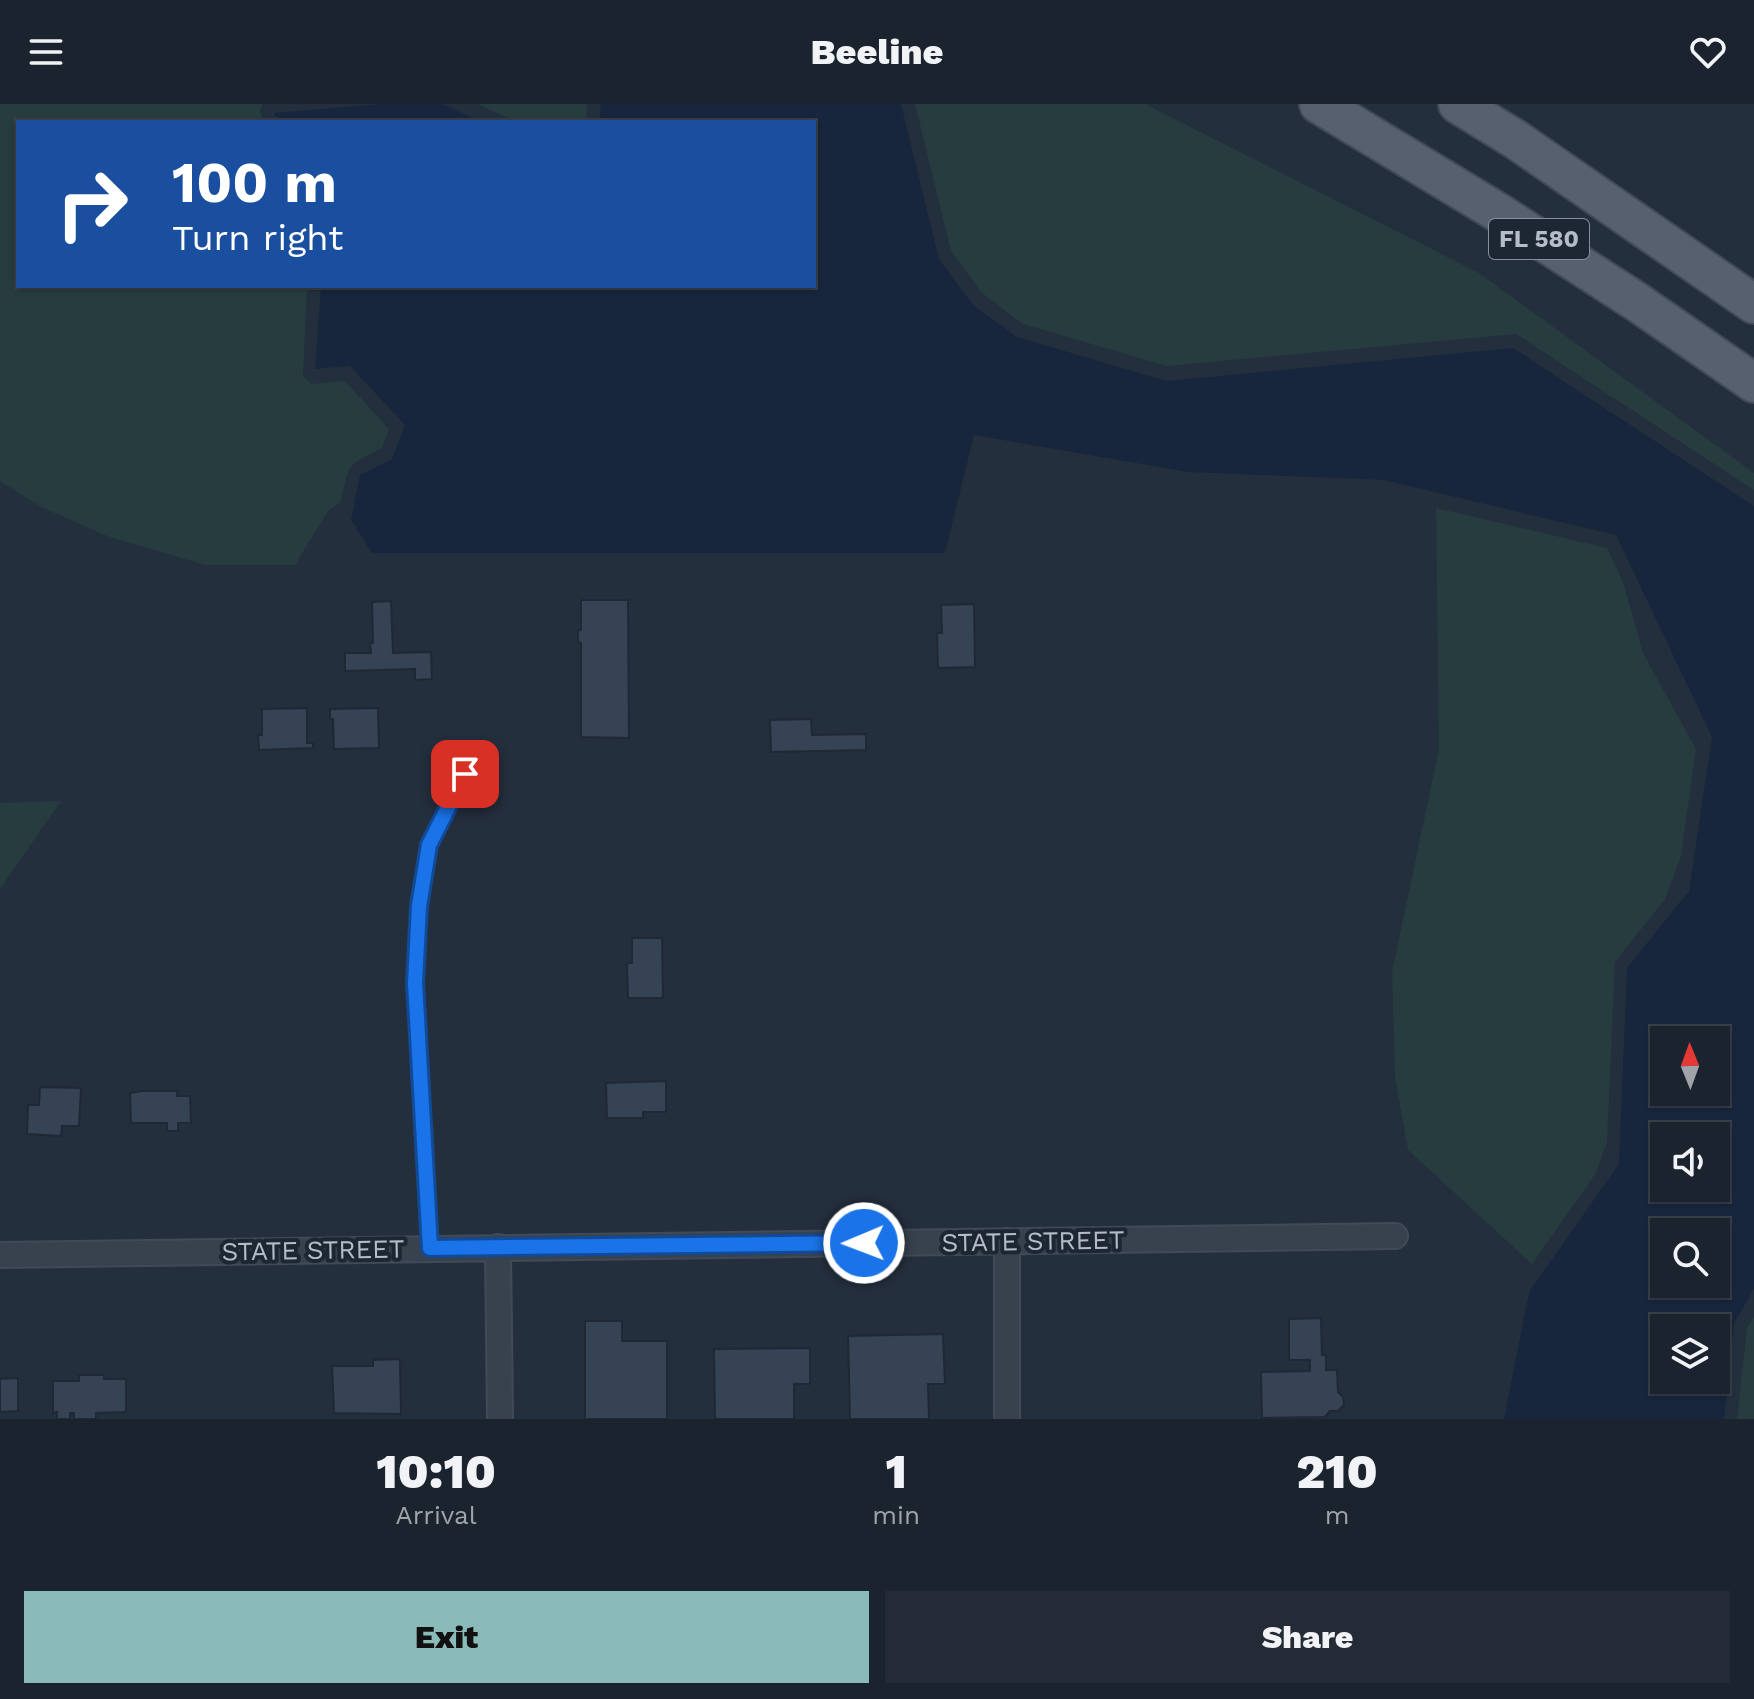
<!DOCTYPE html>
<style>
body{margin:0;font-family:"Work Sans",sans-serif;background:#242b36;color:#f1f3f6;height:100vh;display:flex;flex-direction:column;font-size:30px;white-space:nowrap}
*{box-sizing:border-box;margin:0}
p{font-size:26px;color:#a0a4aa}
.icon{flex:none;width:44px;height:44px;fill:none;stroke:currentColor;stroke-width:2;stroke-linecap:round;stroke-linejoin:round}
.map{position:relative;height:1315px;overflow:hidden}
.details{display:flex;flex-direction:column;background:#1b232e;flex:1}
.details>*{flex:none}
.hud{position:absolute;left:16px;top:16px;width:800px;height:168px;border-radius:0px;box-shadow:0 2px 6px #0004,0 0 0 2px #39404a;background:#1a4fa0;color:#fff;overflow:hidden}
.needle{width:52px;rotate:359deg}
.tools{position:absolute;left:1650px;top:922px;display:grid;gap:16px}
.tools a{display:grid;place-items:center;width:80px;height:80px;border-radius:0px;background:#1b232e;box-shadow:0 2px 6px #0004,0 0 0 2px #39404a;font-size:40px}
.pin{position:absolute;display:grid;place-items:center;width:68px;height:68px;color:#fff;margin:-34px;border-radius:16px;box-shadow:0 4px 12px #0006}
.me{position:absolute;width:88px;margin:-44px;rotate:269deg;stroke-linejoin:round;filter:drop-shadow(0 0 6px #0008)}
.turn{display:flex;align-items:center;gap:28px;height:168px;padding:0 24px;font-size:36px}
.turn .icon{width:104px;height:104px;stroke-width:2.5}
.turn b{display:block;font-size:56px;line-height:68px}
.eta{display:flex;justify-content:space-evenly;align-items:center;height:136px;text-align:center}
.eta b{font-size:48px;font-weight:800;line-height:56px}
.primary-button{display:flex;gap:16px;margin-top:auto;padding:16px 24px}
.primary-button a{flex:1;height:92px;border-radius:0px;background:#8bbbb9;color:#111;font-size:32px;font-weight:800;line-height:92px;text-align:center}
.primary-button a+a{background:#242b36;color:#f1f3f6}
header{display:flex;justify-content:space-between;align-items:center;height:104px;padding:0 24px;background:#1b232e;font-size:36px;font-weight:800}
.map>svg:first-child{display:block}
</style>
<header><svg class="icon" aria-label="menu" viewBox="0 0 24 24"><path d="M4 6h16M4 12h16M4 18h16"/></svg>Beeline<svg class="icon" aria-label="heart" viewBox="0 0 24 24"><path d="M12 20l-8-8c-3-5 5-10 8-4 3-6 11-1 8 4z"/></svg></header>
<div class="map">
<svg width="1754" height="1315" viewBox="0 0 1754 1315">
<rect width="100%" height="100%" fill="#242f3e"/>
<path fill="#263c3f" d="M0 0H263L260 6 263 18H18V182H307L303 272 312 280 345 277 389 325 382 344C347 361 349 359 341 398L328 407 295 461H205L107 432 41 403 0 377Z
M477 0H587L586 18H517Z
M915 0H1145L1479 169 1754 369V386L1516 230 1167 262 1023 220 982 189 951 147Z
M1436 404 1607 444 1623 478 1643 549 1696 645 1681 752 1665 795 1615 858 1607 1038 1596 1069 1532 1160 1408 1046 1395 973 1392 868 1439 645Z
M61 697 0 785V699Z
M1754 1213V1315H1737L1747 1224Z"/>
<path fill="#17263c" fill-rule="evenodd" d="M381 0H442L482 18H281L273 9Z
M601 0H901L939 155 973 201 1017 233 1166 277 1513 244 1754 402V1185L1734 1219 1724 1315H1504L1529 1188 1619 1060 1627 864 1689 787 1712 633 1616 431 1384 376 1188 368 974 331 945 449H372L351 416 360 371 392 355 405 321 350 262 315 265 321 182H814V18H599ZM1664 936H1716V988H1664ZM1664 1032H1716V1084H1664ZM1664 1128H1716V1180H1664ZM1664 1224H1716V1276H1664Z"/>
<path fill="#364354" stroke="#1f2835" stroke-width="2" d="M581 496H628L629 634 581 633V539L578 538V527L581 526Z
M391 497 393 549 431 548 432 575 415 576V565L345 567V549H371L370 539H373L372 498Z
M974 500 975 563 938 564 937 529H942L941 501Z
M307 604V639H313V644L259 646 258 631H262V605Z
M378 604 379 644 334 645 333 615H330V605Z
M811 615 812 631 866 630V646L771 648 770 616Z
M632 834H662L663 894H628L627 859H632Z
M666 977V1008H643V1014H607L606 979Z
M40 983 81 984 79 1022H62L61 1032 27 1030 28 1001H39Z
M141 987H177V992H190L191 1019H178V1027H167V1019H131L130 989Z
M1321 1214 1322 1251H1326V1266H1337L1338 1288 1343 1293 1344 1301 1338 1307H1330L1325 1313 1262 1314 1261 1268 1310 1267V1256H1289V1215Z
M585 1217H622V1237H667V1315H585Z
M943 1230 945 1280H928L929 1315H850L848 1232Z
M810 1244V1280H794V1315H715L714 1245Z
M400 1255 401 1310 334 1309 332 1262H373V1256Z
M79 1271H104V1275H126V1308L96 1309V1315H74V1309H70V1315H57V1308L53 1309V1277H79Z
M18 1274V1307L0 1308V1275Z"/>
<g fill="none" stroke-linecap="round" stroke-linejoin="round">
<defs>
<path id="lane" d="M430 1144 415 879 419 802 429 741 465 670"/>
<path id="street" d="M1007 1137V1315
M498 1143 500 1315
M0 1151 1395 1132"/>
<path id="primary" d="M1319 0 1499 109 1637 198 1754 279
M1458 0 1515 35 1754 200"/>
</defs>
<use href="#lane" stroke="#414a57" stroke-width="16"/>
<use href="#street" stroke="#414a57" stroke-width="28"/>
<use href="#primary" stroke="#414a57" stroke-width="42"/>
<use href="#lane" stroke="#38414e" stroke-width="12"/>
<use href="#street" stroke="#38414e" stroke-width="24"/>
<use href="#primary" stroke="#56606e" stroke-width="38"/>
</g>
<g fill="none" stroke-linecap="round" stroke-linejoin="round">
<defs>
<path id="route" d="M465 670 429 741 419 802 415 879 430 1144 864 1139"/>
</defs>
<use href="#route" stroke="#114b97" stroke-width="20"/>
<use href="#route" stroke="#1a73e8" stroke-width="14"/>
</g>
<g text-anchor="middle" stroke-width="8" stroke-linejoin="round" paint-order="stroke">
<rect fill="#1d2633" stroke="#878f9c" stroke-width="2" x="1489" y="115" width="100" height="40" rx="6"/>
<g font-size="24" font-weight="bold" fill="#b4bcc9">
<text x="1539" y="143">FL 580</text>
</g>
<g font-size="26" fill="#b4bcc9" stroke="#1d2633">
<text transform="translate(1033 1137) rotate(-1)" y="9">STATE STREET</text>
<text transform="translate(313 1146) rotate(-1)" y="9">STATE STREET</text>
</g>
</g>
</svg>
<div class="tools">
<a><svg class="needle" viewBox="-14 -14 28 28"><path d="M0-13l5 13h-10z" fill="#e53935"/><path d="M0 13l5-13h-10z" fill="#a0a4aa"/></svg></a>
<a><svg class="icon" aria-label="sound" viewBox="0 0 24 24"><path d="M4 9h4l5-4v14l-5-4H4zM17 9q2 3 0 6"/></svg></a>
<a><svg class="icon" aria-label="search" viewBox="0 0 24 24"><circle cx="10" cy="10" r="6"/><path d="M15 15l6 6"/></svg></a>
<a><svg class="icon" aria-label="layers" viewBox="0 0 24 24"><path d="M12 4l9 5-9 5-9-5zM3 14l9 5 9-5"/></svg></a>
</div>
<div class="pin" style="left:465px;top:670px;background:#d93025"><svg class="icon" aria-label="arrive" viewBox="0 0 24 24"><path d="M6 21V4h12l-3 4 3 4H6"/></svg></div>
<svg class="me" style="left:864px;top:1139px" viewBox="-20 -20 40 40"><circle r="17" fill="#1a73e8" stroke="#fff" stroke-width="3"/><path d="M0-11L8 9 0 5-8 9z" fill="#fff"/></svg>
<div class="hud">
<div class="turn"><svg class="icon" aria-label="right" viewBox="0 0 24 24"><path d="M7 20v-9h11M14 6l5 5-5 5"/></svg><div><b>100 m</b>Turn right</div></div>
</div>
</div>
<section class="details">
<div class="eta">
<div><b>10:10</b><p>Arrival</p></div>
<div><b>1</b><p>min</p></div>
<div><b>210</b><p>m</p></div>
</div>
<div class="primary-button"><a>Exit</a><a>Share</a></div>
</section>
